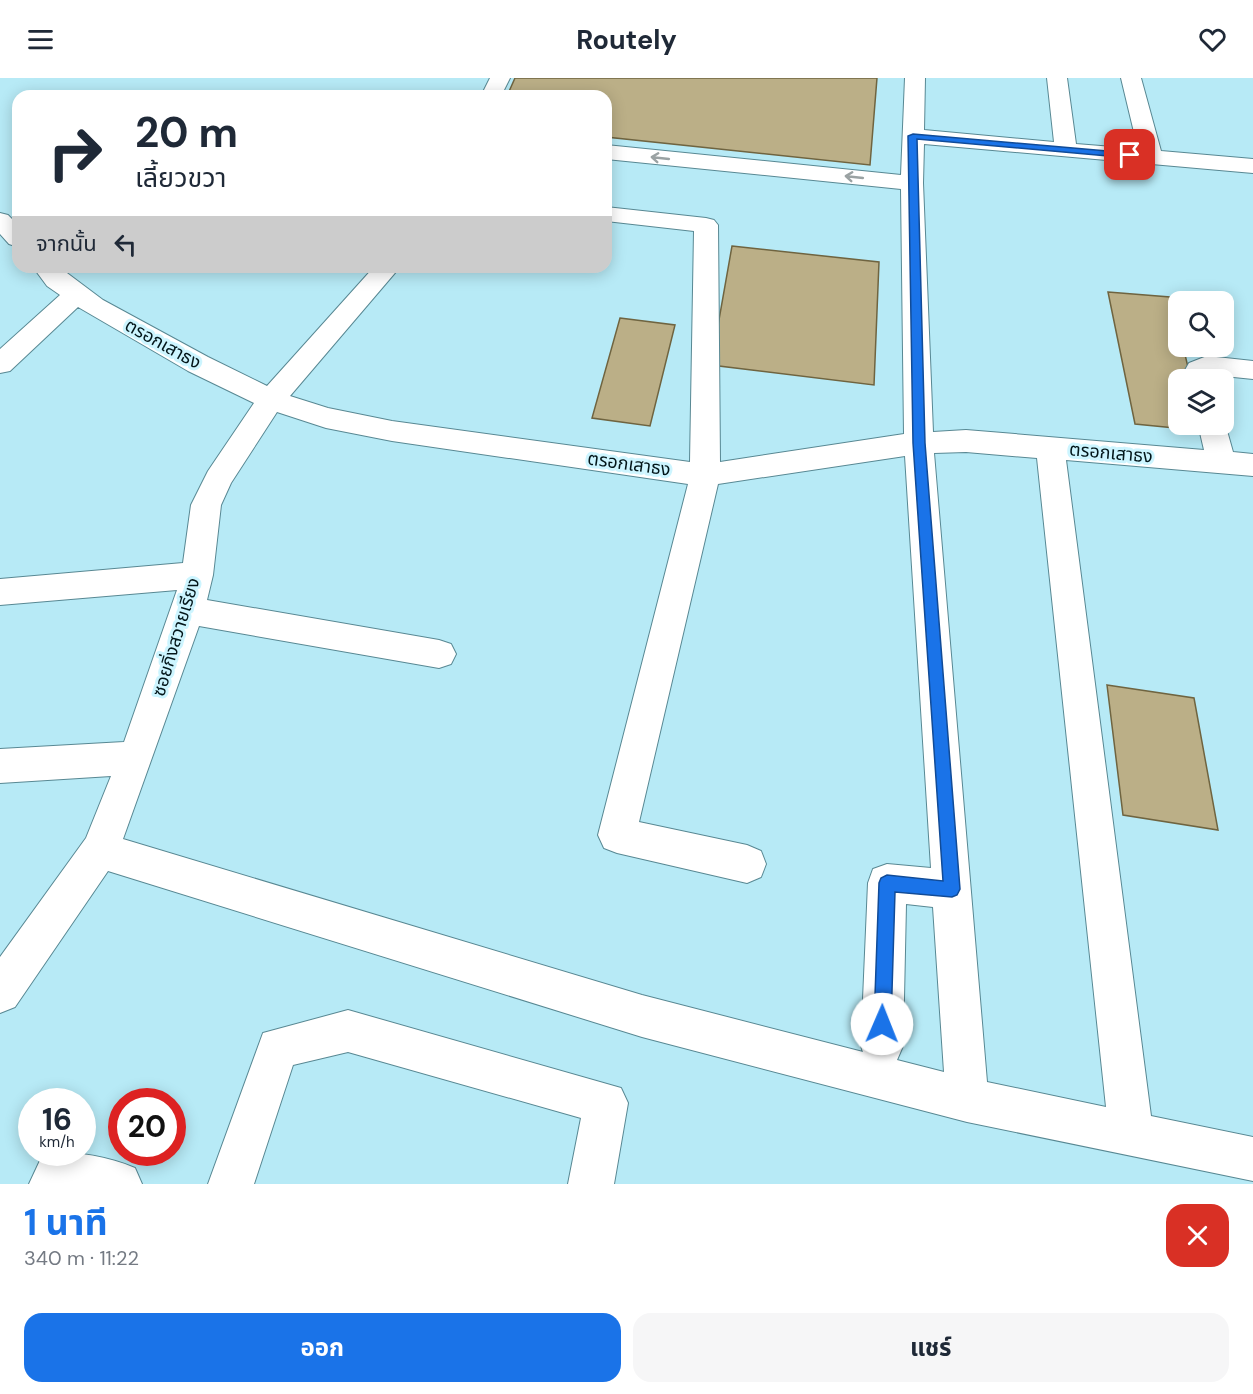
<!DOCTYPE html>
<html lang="th">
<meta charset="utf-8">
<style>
body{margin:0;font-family:"DM Sans","Noto Sans Thai",sans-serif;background:#f6f6f7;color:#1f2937;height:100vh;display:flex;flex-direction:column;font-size:22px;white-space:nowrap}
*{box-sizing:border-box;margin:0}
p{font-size:20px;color:#747a83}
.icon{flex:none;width:33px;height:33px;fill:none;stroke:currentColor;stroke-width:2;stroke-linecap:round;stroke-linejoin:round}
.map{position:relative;height:1106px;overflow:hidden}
.panel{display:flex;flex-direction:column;background:#fff;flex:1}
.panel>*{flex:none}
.banner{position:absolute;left:12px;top:12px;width:600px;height:183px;border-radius:18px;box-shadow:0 3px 15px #0003;background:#fff;color:#1f2937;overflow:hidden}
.fabs{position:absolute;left:1168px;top:213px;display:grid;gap:12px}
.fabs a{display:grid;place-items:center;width:66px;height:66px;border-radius:12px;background:#fff;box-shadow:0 3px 15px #0003;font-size:30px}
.speed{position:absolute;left:18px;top:1010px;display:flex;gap:12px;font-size:30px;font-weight:700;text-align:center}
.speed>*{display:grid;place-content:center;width:78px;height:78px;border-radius:50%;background:#fff;box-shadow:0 3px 15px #0003;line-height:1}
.speed small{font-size:15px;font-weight:400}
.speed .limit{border:9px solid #d22;background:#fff;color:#111}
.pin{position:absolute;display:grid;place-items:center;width:51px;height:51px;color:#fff;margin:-26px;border-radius:12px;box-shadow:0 3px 9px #0006}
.me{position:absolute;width:66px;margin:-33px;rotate:1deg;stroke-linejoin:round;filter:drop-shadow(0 0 4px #0008)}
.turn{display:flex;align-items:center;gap:21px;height:126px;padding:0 24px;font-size:27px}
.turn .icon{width:78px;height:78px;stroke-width:2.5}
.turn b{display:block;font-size:42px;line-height:51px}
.then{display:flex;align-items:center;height:57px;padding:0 24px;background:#0003;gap:12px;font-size:22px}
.round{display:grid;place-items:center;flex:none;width:63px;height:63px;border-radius:18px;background:#f6f6f7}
.summary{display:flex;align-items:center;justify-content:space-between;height:102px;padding:0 24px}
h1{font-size:36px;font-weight:700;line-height:45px;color:#1a73e8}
.action{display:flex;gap:12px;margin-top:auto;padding:12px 24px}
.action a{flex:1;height:69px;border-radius:18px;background:#1a73e8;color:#fff;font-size:24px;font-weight:700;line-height:69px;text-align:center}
.action a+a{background:#f6f6f7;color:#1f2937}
header{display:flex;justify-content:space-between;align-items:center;height:78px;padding:0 24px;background:#fff;font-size:27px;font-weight:700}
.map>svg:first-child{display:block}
</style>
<header><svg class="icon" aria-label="menu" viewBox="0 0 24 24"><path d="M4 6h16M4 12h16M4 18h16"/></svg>Routely<svg class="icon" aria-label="heart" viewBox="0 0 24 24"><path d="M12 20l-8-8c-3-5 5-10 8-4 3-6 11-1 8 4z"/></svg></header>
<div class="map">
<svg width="1253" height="1106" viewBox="0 0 1253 1106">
<rect width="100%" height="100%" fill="#b7eaf6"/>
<path fill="#bbaf87" stroke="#6f6440" stroke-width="1.5" d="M515 0H877L870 87 606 59V18H507Z
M732 168 879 184 874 307 711 287Z
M1108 214 1170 219 1179 254V268H1183L1191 302H1179V346H1203L1205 353 1135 346Z
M620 240 675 247 650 348 592 340Z
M1107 607 1194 620 1218 752 1123 737Z"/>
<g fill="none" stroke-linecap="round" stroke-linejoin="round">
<defs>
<path id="minor" d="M490 0H510L501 18H481Z
M905 0H925L924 52 1054 64 1047 0H1067L1076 66 1138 71 1121 0H1141L1161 73 1253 81V95L924 66 923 105 933 354 966 352 1204 372 1198 346H1224V342L1233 374 1253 376V398L1066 382 1151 1038 1253 1059V1103L967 1044 642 959 108 793 15 929 0 935V879L86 760 111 698 0 705V671L124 664 177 512 0 527V501L183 485 191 427 208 393 254 325 188 293 78 229 10 293 0 295V271L60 217 47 208 33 189H59L103 222 208 279 267 308 374 189H400L290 318 328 330 392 343 690 384 694 153 606 143V129L706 140 714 142 718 147 720 384 904 356 901 111 606 81V67L901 97ZM277 334 326 350 392 363 688 406 598 757 604 770 617 775 747 805 761 799 766 786 761 773 747 767 639 744 718 406 905 378 931 790 887 786 873 791 868 805 861 968 863 974 642 917 123 761 199 548 439 590 451 586 456 576 451 566 439 562 207 522 213 497 221 427 231 405ZM966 374 1037 380 1106 1029 987 1004 934 375ZM906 826 933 829 944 994 897 982 903 968Z
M0 135 8 137 18 147V169L9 166 0 156Z
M1207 278 1253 283V301L1214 297 1215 302H1187L1185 292 1189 285Z
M348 932 621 1010 628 1025 614 1106H568L581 1040 348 974 293 987 254 1106H208L263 955Z
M48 1074C79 1074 107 1078 135 1090L142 1106H29L43 1076Z"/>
</defs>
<use href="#minor" stroke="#588893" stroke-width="2"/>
<use href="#minor" fill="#fff" fill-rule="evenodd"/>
</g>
<defs><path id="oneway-shaft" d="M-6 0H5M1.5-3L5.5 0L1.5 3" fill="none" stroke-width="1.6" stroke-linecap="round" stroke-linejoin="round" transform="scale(1.5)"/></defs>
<g stroke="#9aa2a3">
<use href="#oneway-shaft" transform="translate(660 80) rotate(-174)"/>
<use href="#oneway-shaft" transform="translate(854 99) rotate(-174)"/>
</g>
<path fill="#1a73e8" stroke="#114b97" stroke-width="1.5" d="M913 56 1130 75 1134 77 1130 80 917 61 925 365 960 811 957 817 952 819 895 814 891 946 888 952 882 954 876 952 874 946 879 805 881 800 887 797 943 803 913 365 908 58Z"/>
<g text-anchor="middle" stroke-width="6" stroke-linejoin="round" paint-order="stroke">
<g font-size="18" fill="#03161a" stroke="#cdf5ff">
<text transform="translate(163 266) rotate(29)" y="6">ตรอกเสาธง</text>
<text transform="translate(1111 375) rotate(5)" y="6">ตรอกเสาธง</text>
<text transform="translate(629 386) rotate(8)" y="6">ตรอกเสาธง</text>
<text transform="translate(176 559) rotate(-73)" y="6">ซอยกิ่งสวายเรียง</text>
</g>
</g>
</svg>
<div class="fabs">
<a><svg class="icon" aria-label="search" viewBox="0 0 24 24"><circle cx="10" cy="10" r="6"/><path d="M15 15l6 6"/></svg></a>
<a><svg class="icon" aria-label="layers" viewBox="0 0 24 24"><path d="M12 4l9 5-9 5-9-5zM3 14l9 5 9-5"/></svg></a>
</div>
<div class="speed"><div>16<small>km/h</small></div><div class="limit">20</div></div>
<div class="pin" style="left:1130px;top:77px;background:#d93025"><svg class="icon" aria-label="arrive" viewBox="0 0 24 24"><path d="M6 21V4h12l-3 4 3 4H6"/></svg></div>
<svg class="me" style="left:882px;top:946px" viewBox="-20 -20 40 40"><circle r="19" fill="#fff"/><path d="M0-13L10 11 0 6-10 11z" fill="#1a73e8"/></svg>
<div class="banner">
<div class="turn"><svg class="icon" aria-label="right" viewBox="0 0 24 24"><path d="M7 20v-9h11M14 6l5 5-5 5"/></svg><div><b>20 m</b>เลี้ยวขวา</div></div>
<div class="then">จากนั้น<svg class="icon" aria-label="left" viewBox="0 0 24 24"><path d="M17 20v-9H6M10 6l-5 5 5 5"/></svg></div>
</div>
</div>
<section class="panel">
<div class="summary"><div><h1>1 นาที</h1><p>340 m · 11:22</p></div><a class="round" style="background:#d93025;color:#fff"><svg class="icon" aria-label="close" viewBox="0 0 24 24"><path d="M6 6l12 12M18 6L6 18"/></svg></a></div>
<div class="action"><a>ออก</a><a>แชร์</a></div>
</section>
